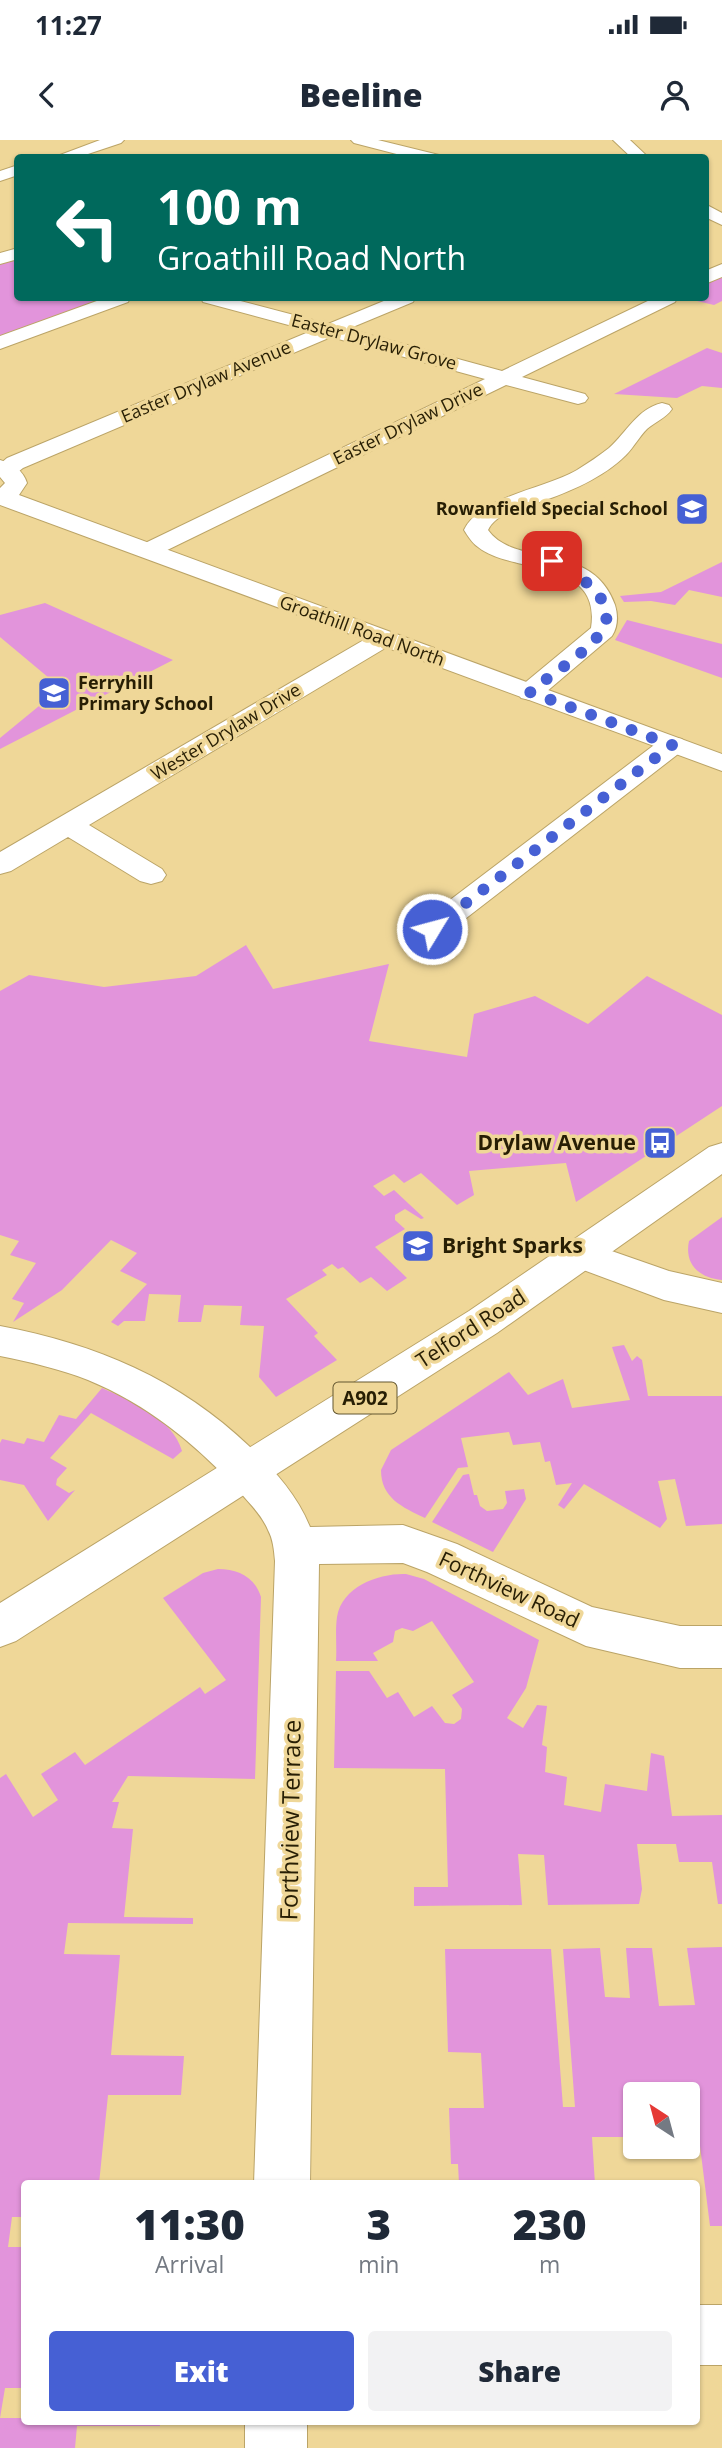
<!DOCTYPE html>
<style>
body{margin:0;font-family:"Open Sans",sans-serif;background:#f2f2f3;color:#1f2937;height:100vh;display:flex;flex-direction:column;font-size:26px;white-space:nowrap}
*{box-sizing:border-box;margin:0}
p{font-size:23px;color:#747a83}
.icon{flex:none;width:38px;height:38px;fill:none;stroke:currentColor;stroke-width:2;stroke-linecap:round;stroke-linejoin:round}
.map{position:relative;flex:1;overflow:hidden}
.details{position:absolute;left:21px;top:2040px;width:679px;height:245px;display:flex;flex-direction:column;background:#fff;border-radius:7px;box-shadow:0 2px 5px #0004}
.details>*{flex:none}
.hud{position:absolute;left:14px;top:14px;width:695px;height:147px;border-radius:7px;box-shadow:0 2px 5px #0004;background:#00695c;color:#fff;overflow:hidden}
.needle{width:46px;rotate:324deg}
.controls{position:absolute;left:623px;top:1942px;display:grid;gap:14px}
.controls a{display:grid;place-items:center;width:77px;height:77px;border-radius:7px;background:#fff;box-shadow:0 2px 5px #0004;font-size:35px}
.pin{position:absolute;display:grid;place-items:center;width:60px;height:60px;color:#fff;margin:-30px;border-radius:14px;box-shadow:0 4px 10px #0006}
.me{position:absolute;width:77px;margin:-38px;rotate:53deg;stroke-linejoin:round;filter:drop-shadow(0 0 5px #0008)}
.turn{display:flex;align-items:center;gap:24px;height:147px;padding:0 28px;font-size:32px}
.turn .icon{width:91px;height:91px;stroke-width:2.5}
.turn b{display:block;font-size:49px;line-height:60px}
.eta{display:flex;justify-content:space-evenly;align-items:center;height:119px;text-align:center}
.eta b{font-size:42px;font-weight:800;line-height:49px}
.cta{display:flex;gap:14px;margin-top:auto;padding:14px 28px}
.cta a{flex:1;height:80px;border-radius:7px;background:#4660d4;color:#fff;font-size:28px;font-weight:800;line-height:80px;text-align:center}
.cta a+a{background:#f2f2f3;color:#1f2937}
.status{display:flex;justify-content:space-between;align-items:center;height:49px;padding:0 35px;background:#fff;direction:ltr}
.status svg{height:19px;fill:currentColor}
header{display:flex;justify-content:space-between;align-items:center;height:91px;padding:0 28px;background:#fff;font-size:32px;font-weight:800}
.map>svg:first-child{display:block}
</style>
<div class="status"><b>11:27</b><svg viewBox="0 0 49 12"><path d="M0 12V9h3v3zM5 12V6h3v6zM10 12V3h3v9zM15 12V0h3v12zM26 1h20v11H26zM47 4h2v5h-2z"/></svg></div>
<header><svg class="icon" aria-label="back" viewBox="0 0 24 24"><path d="M15 5l-7 7 7 7"/></svg>Beeline<svg class="icon" aria-label="person" viewBox="0 0 24 24"><circle cx="12" cy="8" r="4"/><path d="M4 21q1-7 8-7t8 7"/></svg></header>
<div class="map">
<svg width="722" height="2308" viewBox="0 0 722 2308">
<rect width="100%" height="100%" fill="#efd798"/>
<path fill="#e294db" d="M17 117 18 158H105L0 197V123Z
M722 137V161L714 165 684 158H705V144Z
M707 208 722 213V248L702 246 677 258 614 254Z
M722 422V457L689 450 675 465 651 461 624 462 620 456 661 452Z
M45 463 173 520 0 609V598L61 548 0 497V475Z
M627 480 722 504V538L615 500Z
M246 805 273 849 389 824 369 901 467 917 474 874 535 856 588 884 647 836 722 875V966L576 1062 566 1023 469 1031 474 1055 457 1065 421 1033 404 1043 394 1034 373 1046 384 1056 394 1050 424 1078 421 1079 405 1069 395 1075V1080L405 1089 375 1107 407 1138 387 1151 371 1137 360 1143 343 1127 338 1129 332 1124 322 1130 327 1135 286 1159 318 1193 314 1196 337 1220 276 1257 259 1237 264 1186 240 1185 242 1166 204 1165 201 1182H178L181 1155 149 1154 145 1181H124L118 1186 111 1182 147 1144 120 1131 137 1113 111 1100 62 1150 13 1182 24 1163 12 1159 36 1123 10 1115 19 1101 0 1095V851L29 835 104 847 196 836Z
M722 1077V1140C700 1138 684 1125 689 1101Z
M624 1205 632 1221 637 1216 642 1220 648 1256H722V1384L686 1386 675 1339 658 1341 667 1379 660 1388 584 1344 564 1369 558 1365 572 1343 556 1345 550 1321 545 1322 540 1302 513 1305 509 1292 461 1298 468 1327 458 1328 425 1378C402 1367 381 1358 381 1330L391 1310 509 1232 528 1255 563 1239 572 1268 630 1260 612 1207Z
M102 1248C131 1261 172 1277 182 1311L173 1319 91 1273 50 1318 67 1328 57 1339 56 1345 69 1353 75 1350 48 1381 24 1345 0 1340V1303L2 1299 24 1304 27 1298 44 1302 59 1275 76 1279Z
M469 1334 474 1355H477L480 1366 487 1371 503 1369 507 1363 505 1351 524 1349 526 1359 493 1412 432 1382 463 1335Z
M218 1429C238 1429 255 1437 261 1457L255 1639 128 1636 112 1662H119L112 1688 133 1689 124 1777 193 1778V1784L68 1783 64 1814 120 1815 111 1915 184 1916 181 1955H108L99 2044H24V2077H12L8 2107H24V2248H5L0 2278H24V2282H159L160 2286H77L75 2308H0V1638L6 1634 33 1677 58 1660 41 1634 75 1612 85 1625 200 1547 205 1554 226 1540 163 1458 203 1433Z
M406 1434 424 1439 539 1500 526 1548 507 1578 523 1588 537 1565 547 1566 542 1605 547 1607 545 1632 567 1637 564 1665 601 1672 605 1644 647 1651 651 1613 664 1616 672 1676 722 1675V1764H718L712 1722H679L676 1704H637L642 1749 639 1764 548 1765 544 1715 518 1714 522 1765 414 1766V1747H448L445 1629 334 1628 336 1531H369L387 1558 398 1552 414 1577 432 1566 445 1583 454 1584 461 1579 462 1569 452 1555 474 1542 432 1481 413 1491 402 1488 395 1491 393 1502 373 1513 378 1521H336C337 1507 335 1491 337 1477 342 1446 380 1433 406 1434Z
M722 1807V2086H710L694 1958H688V1955H664L663 1947 641 1948V1955H635V1997H592L595 2044H459L458 2024H451L449 1968H484L481 1913 448 1912 445 1809H551L563 1967H575L563 1809 600 1808 605 1857 630 1858 626 1808H652L659 1866 695 1865 687 1808Z"/>
<g fill="none" stroke-linecap="round" stroke-linejoin="round">
<defs>
<path id="minor" d="M100 0H124L121 3 76 18H52Z
M351 0H378L439 15 440 18H412L354 3Z
M613 0H630L649 18H632Z
M18 25V35L0 41V31Z
M705 64 722 73V85L705 77Z
M18 108V119L0 124V113Z
M722 124V137L705 144V131Z
M105 158H130L128 162 0 209V196Z
M201 158H229L328 184 391 158H415L413 162 348 189 502 231 654 158H677L675 162 522 237 585 254 588 258 585 262 578 264 506 245 155 416H139L135 411 139 406 485 239 331 197 23 328 14 335H0V324L7 318 311 191 203 162Z
M662 263 669 265 672 269C666 278 655 282 647 289 639 297 634 307 626 315 603 338 569 352 540 362 524 368 495 373 488 390 516 429 592 400 615 465 618 475 618 487 612 496L539 558 530 560 521 558 517 552 521 546 591 488C602 418 513 435 478 407 472 403 468 396 464 390 480 356 545 349 577 330 588 323 599 316 609 308 627 292 637 269 662 263Z
M383 491 392 494 396 499 392 504 89 685 162 729 166 735 162 741 151 744 140 741 68 697 11 731 0 734V712L374 494Z
M672 597 682 599 686 605 682 611 443 796 432 799 421 796 416 789 421 782 662 599Z
M583 1101 669 1131 722 1143V1173L664 1160 570 1125 564 1115 570 1105Z
M0 1186C96 1204 179 1239 250 1307 275 1331 297 1355 310 1387L403 1385 457 1404 592 1467 680 1486H722V1528H680L586 1506 427 1432 403 1423 319 1424 310 2044H254L275 1421C274 1410 273 1399 268 1390 262 1375 249 1363 239 1351 197 1305 147 1264 88 1240 60 1229 30 1222 0 1216Z
M696 2165H722V2225H696Z
M245 2282H307V2308H245Z"/>
<path id="tertiary" d="M0 320C13 324 23 330 27 343L19 355 722 614V631L0 365V348L5 343 0 337Z"/>
<path id="primary" d="M722 1003V1034L497 1193 16 1501 0 1507V1463L469 1171 709 1007Z"/>
</defs>
<use href="#minor" stroke="#bba467" stroke-width="2"/>
<use href="#tertiary" stroke="#bba467" stroke-width="2"/>
<use href="#primary" stroke="#bba467" stroke-width="2"/>
<use href="#minor" fill="#fff" fill-rule="evenodd"/>
<use href="#tertiary" fill="#fff" fill-rule="evenodd"/>
<use href="#primary" fill="#fff" fill-rule="evenodd"/>
</g>
<g fill="none" stroke-linecap="round" stroke-linejoin="round">
<path stroke="#4660d4" stroke-width="12" stroke-dasharray="0 21.6" d="M432 789 672 605 530 552C551 534 586 514 601 492 623 461 574 431 552 421"/>
</g>
<defs>
<symbol id="school-square" viewBox="-11 -11 22 22"><rect x="-9" y="-9" width="18" height="18" rx="4" fill="#4660d4" stroke="#efd798"/><path d="M0-5L7-2L0 1L-7-2ZM-4 1L0 2.5L4 1V4Q0 6-4 4Z" fill="#fff"/></symbol>
<symbol id="bus-square" viewBox="-11 -11 22 22"><rect x="-9" y="-9" width="18" height="18" rx="4" fill="#4660d4" stroke="#efd798"/><path d="M-5-6H5V4H4V6H2V4H-2V6H-4V4H-5ZM-3.5-4V0h7V-4ZM-3.5 1.2v1.5H-2V1.2ZM2 1.2v1.5H3.5V1.2Z" fill="#fff"/></symbol>
</defs>
<g fill-rule="evenodd">
<use href="#school-square" x="673" y="350" width="38" height="38"/>
<use href="#school-square" x="35" y="534" width="38" height="38"/>
<use href="#bus-square" x="641" y="984" width="38" height="38"/>
<use href="#school-square" x="399" y="1087" width="38" height="38"/>
</g>
<g text-anchor="middle" stroke-width="7" stroke-linejoin="round" paint-order="stroke">
<g font-size="18" fill="#271e04" stroke="#efd798">
<text transform="translate(374 202) rotate(15)" y="6">Easter Drylaw Grove</text>
<text transform="translate(206 242) rotate(-23)" y="6">Easter Drylaw Avenue</text>
<text transform="translate(408 284) rotate(-26)" y="6">Easter Drylaw Drive</text>
<text transform="translate(362 491) rotate(20)" y="6">Groathill Road North</text>
<text transform="translate(226 592) rotate(-31)" y="6">Wester Drylaw Drive</text>
</g>
<g font-size="18" font-weight="bold" fill="#271e04" stroke="#efd798" text-anchor="end">
<text x="668" y="375">Rowanfield Special School</text>
<text x="78" y="549" text-anchor="start">Ferryhill<tspan x="78" dy="21">Primary School</tspan></text>
</g>
<rect fill="#efd798" stroke="#635630" stroke-width="2" x="333.5" y="1242.5" width="63" height="31" rx="5"/>
<g font-size="19" font-weight="bold" fill="#271e04">
<text x="365" y="1265">A902</text>
</g>
<g font-size="21" font-weight="bold" fill="#271e04" stroke="#efd798" text-anchor="end">
<text x="636" y="1010">Drylaw Avenue</text>
<text x="442" y="1113" text-anchor="start">Bright Sparks</text>
</g>
<g font-size="21" fill="#271e04" stroke="#efd798">
<text transform="translate(471 1189) rotate(-33)" y="7">Telford Road</text>
<text transform="translate(509 1450) rotate(25)" y="7">Forthview Road</text>
</g>
<g font-size="24" fill="#271e04" stroke="#efd798">
<text transform="translate(291 1680) rotate(-89)" y="8">Forthview Terrace</text>
</g>
</g>
</svg>
<div class="controls">
<a><svg class="needle" viewBox="-14 -14 28 28"><path d="M0-13l5 13h-10z" fill="#e53935"/><path d="M0 13l5-13h-10z" fill="#747a83"/></svg></a>
</div>
<div class="pin" style="left:552px;top:421px;background:#d93025"><svg class="icon" aria-label="arrive" viewBox="0 0 24 24"><path d="M6 21V4h12l-3 4 3 4H6"/></svg></div>
<svg class="me" style="left:432px;top:789px" viewBox="-20 -20 40 40"><circle r="17" fill="#4660d4" stroke="#fff" stroke-width="3"/><path d="M0-11L8 9 0 5-8 9z" fill="#fff"/></svg>
<div class="hud">
<div class="turn"><svg class="icon" aria-label="left" viewBox="0 0 24 24"><path d="M17 20v-9H6M10 6l-5 5 5 5"/></svg><div><b>100 m</b>Groathill Road North</div></div>
</div>
<section class="details">
<div class="eta">
<div><b>11:30</b><p>Arrival</p></div>
<div><b>3</b><p>min</p></div>
<div><b>230</b><p>m</p></div>
</div>
<div class="cta"><a>Exit</a><a>Share</a></div>
</section>
</div>
